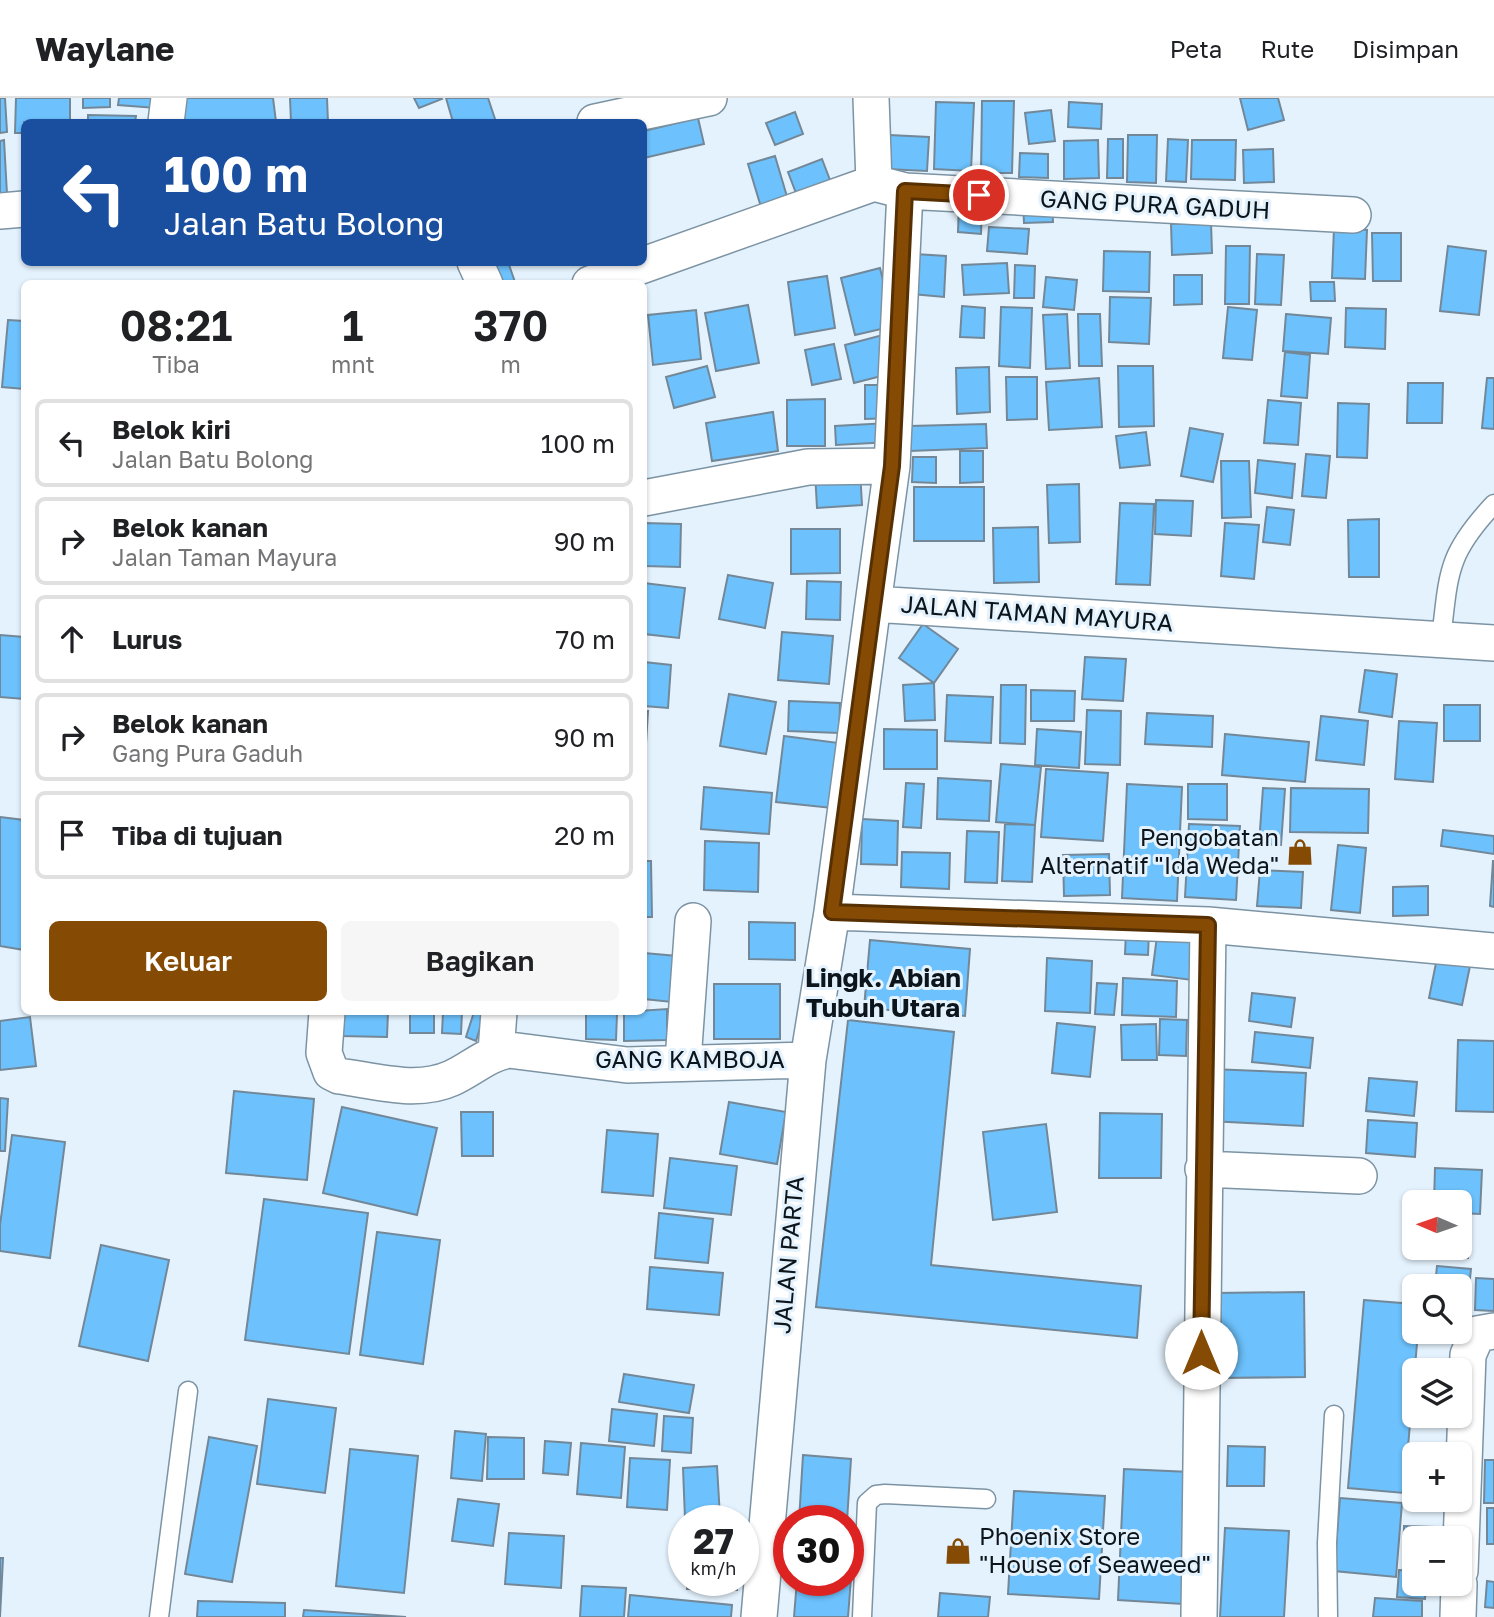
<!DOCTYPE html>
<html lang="id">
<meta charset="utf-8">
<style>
body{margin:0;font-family:"Golos Text",sans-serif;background:#f6f6f6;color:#202124;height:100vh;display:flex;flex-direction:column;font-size:26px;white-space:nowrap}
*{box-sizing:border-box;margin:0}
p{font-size:23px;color:#757577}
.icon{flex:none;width:38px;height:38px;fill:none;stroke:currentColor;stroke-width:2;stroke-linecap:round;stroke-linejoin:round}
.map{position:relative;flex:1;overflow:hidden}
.sheet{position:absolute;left:21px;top:182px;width:626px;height:735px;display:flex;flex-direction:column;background:#fff;border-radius:10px;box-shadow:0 2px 5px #0004}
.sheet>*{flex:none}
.banner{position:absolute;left:21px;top:21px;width:626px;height:147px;border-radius:10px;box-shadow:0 2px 5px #0004;background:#1a4fa0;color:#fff;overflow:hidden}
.needle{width:46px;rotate:272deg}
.tools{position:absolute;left:1402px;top:1092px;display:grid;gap:14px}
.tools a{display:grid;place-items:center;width:70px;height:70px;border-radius:10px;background:#fff;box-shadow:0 2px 5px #0004;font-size:35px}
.speed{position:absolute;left:668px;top:1407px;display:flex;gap:14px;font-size:35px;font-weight:700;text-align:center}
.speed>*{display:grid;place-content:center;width:91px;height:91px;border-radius:50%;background:#fff;box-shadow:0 2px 5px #0004;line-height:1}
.speed small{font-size:18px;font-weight:400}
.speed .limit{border:10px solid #d22;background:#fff;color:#111}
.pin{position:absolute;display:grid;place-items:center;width:60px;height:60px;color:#fff;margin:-30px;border:4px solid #fff;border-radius:50%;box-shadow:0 2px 7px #0007}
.me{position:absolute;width:77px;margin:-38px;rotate:0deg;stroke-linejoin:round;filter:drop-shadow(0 0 5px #0008)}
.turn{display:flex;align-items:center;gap:24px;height:147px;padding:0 28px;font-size:32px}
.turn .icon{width:91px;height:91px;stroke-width:2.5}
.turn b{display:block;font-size:49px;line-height:60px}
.eta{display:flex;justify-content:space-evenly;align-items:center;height:119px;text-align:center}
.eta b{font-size:42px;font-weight:600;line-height:49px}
.action{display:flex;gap:14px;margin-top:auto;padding:14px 28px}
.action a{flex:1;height:80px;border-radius:10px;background:#854a03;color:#fff;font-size:28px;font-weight:600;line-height:80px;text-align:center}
.action a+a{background:#f6f6f6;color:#202124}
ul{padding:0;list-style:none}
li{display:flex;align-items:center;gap:21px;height:88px;margin:0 14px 10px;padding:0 14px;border:4px solid #e0e0e0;border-radius:10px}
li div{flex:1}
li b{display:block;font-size:26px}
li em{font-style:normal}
header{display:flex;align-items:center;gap:42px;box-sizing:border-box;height:98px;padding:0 35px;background:#fff;border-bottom:2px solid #e0e0e0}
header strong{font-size:33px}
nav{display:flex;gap:38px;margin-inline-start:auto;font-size:24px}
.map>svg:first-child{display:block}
</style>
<header>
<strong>Waylane</strong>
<nav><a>Peta</a><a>Rute</a><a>Disimpan</a></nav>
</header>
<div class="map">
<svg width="1494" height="1519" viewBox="0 0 1494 1519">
<rect width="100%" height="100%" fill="#e4f2fd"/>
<path fill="#6dc2fd" stroke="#728899" stroke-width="2" d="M0 0H5L7 34 0 35Z
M16 0H70V24H24V35H15Z
M83 0H110V9L83 10Z
M119 0H156V10L118 7Z
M177 0H273L276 24H179Z
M290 0H327L328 24H291Z
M414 0H441L442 1 419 10Z
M446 0H488L496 24H453Z
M1240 0H1278L1284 22 1248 32Z
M982 3H1014L1012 75H981Z
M936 4 974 5 971 73 934 71Z
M1069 4 1102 6 1101 31 1068 29Z
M1051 12 1055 43 1029 46 1025 15Z
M795 14 803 36 775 47 766 25Z
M88 17 136 18 135 24H88Z
M698 20 704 46 644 60V33Z
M889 37 929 39 927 73 887 71Z
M1128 37H1157L1156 85 1127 84Z
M1108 41H1123V80H1107Z
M1168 41 1188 42 1186 84 1166 83Z
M4 42 7 96H0V43Z
M1098 42 1099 80 1064 81V43Z
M1192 42H1236L1235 82 1191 81Z
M1273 51 1274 84 1244 85 1243 52Z
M1020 55 1048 56V80L1019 79Z
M775 58 791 112 764 119 748 66Z
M822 61 833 90 799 103 788 74Z
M959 103 982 104 981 136 958 134Z
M1052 103 1053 124 1024 125 1023 104Z
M1211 124 1212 155 1172 157 1171 126Z
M989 129 1029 131 1027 156 987 153Z
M1334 130 1367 132 1365 181 1332 180Z
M1372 135H1401V183H1373Z
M1226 148H1250L1249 206H1225Z
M1448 148 1486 153 1479 217 1440 213Z
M1104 153 1150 154 1149 194 1103 193Z
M915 156 946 158 944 199 912 196Z
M1257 156 1284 157 1281 207 1255 206Z
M480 164H508L515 184 488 186Z
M1007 165 1009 195 964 197 962 167Z
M1015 167 1035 168 1034 200H1014Z
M880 170 894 228 855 237 841 180Z
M1174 177H1202V206L1174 207Z
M827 178 835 230 795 237 788 184Z
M1046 179 1077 182 1074 212 1043 209Z
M1310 184H1334L1335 203H1311Z
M1110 199 1151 200 1149 246 1109 244Z
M748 207 759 265 716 273 705 215Z
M962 208 985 210 984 240 960 239Z
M1001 209 1032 210 1030 270 999 268Z
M1228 209 1257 212 1252 262 1223 260Z
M1346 210 1386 211 1385 251 1345 249Z
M696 212 701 261 653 267 648 217Z
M1067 216 1070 270 1046 271 1043 217Z
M1078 216H1100L1102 268H1079Z
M1286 216 1331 220 1328 256 1283 253Z
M8 222 24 223V291L2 289Z
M883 237 893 275 854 285 845 247Z
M834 246 841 281 812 287 805 252Z
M1285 254 1310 257 1307 300 1281 298Z
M707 268 715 299 674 310 666 279Z
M1118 268H1153L1154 328 1119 329Z
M989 269 990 314 957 316 956 270Z
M1006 279H1037V321L1007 322Z
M1099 280 1102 329 1049 332 1046 284Z
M1487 280H1494V331L1482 330Z
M1408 285H1443L1442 325H1407Z
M865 287H893V320L865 321Z
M825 301V348H787V302Z
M1268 302 1301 305 1298 347 1264 345Z
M1338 305 1369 306 1367 360 1337 359Z
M773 314 778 353 712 363 706 325Z
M888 325 890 344 836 347 835 328Z
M986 326 987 350 910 353V328Z
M1190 330 1223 336 1213 384 1181 378Z
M1146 334 1150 367 1120 370 1116 338Z
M960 353H983V384L960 385Z
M1306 356 1330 358 1326 400 1302 398Z
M913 359H936V385L912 384Z
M1258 362 1295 366 1292 400 1255 395Z
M1221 363H1249L1251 419 1222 420Z
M860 372 862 407 817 410 815 374Z
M1079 386 1080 444 1049 445 1047 387Z
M914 389H984V443H914Z
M1156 402 1193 403 1191 438 1155 436Z
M1120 405 1154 406 1150 487 1116 486Z
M1267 409 1294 412 1290 447 1263 444Z
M1379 421V479H1349L1348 422Z
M644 425 681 426 680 469 644 468Z
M1225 425 1259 427 1254 481 1221 478Z
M1038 429 1039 484 994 485 993 430Z
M791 431H840V475L791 476Z
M728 477 773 485 765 530 719 521Z
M807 483 841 484 840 522 806 521Z
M644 485 685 490 679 540 644 536Z
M923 526 958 551 934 585 899 560Z
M782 534 833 538 829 586 778 582Z
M0 537 24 539V601L0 599Z
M1085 559 1126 561 1123 603 1082 601Z
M644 564 671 567 668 610 644 608Z
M1365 572 1397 576 1392 619 1359 614Z
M934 585 935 622 905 623 903 587Z
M1001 587H1026L1025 646 1000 645Z
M1031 592 1075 593 1074 623H1031Z
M729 596 776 604 766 656 720 648Z
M947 597 993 599 991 645 945 643Z
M789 603 840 605 839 635 788 633Z
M1444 607H1480V643H1444Z
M1087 612 1121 613 1120 667 1085 666Z
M644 613H648L645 662H644Z
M1147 615 1213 618 1212 649 1145 646Z
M1321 618 1368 623 1364 667 1316 662Z
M1399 623 1437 625 1433 684 1395 681Z
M884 631 937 632V671H884Z
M1037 631 1081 634 1079 670 1035 667Z
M1225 636 1309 644 1305 684 1222 677Z
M784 638 839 645 832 710 776 704Z
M1001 666 1041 669 1035 727 996 724Z
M1046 671 1108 675 1103 743 1041 739Z
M938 680 991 683 989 723 937 721Z
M906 685 924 686 921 730 903 729Z
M1127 686 1182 689 1177 803 1122 800Z
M1188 686H1227V722L1188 721Z
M704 689 772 695 769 736 701 731Z
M1263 690 1285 691 1281 747 1259 746Z
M1291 690 1369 691 1368 735 1290 734Z
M0 719 24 722V852L0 848Z
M862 721 898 723 897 767 861 766Z
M1005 726 1035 727 1032 784 1002 783Z
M1189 726 1240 728 1236 802 1185 799Z
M1443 732 1494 738V756L1441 748Z
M967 733 999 734 997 785 965 784Z
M705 743 759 745 758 794 704 792Z
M1338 747 1366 750 1360 815 1331 812Z
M902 754 950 755 949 791 901 789Z
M1109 756 1110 797 1064 798 1063 757Z
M644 763H651L652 819H644Z
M1493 763H1494V809L1490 808Z
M1260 772 1303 774 1301 810 1257 808Z
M1428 788V817L1393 818V789Z
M749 824 795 825V862L749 861Z
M1126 833 1149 834 1148 857 1125 856Z
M1157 838 1205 844 1200 883 1152 877Z
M870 842 970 851 965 918 864 910Z
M644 855 677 858 672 904 644 901Z
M1047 860 1092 863 1090 915 1045 913Z
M1437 860 1470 868 1462 907 1429 900Z
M1123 880 1177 883 1176 919 1122 917Z
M1097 885 1117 886 1114 917 1095 916Z
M714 886H780V941H714Z
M1252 895 1295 900 1291 929 1249 923Z
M667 911V942L624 943V914Z
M342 914H388L387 939 341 938Z
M410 914H434V935H410Z
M443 914H462L461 936 442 935Z
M474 914H485L476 943 466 939Z
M586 915 617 916 616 942 586 941Z
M30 919 36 968 0 972V923Z
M1160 921 1187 922 1186 958 1159 957Z
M848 922 954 934 931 1167 1141 1188 1137 1240 816 1209Z
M1057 925 1095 929 1090 979 1052 975Z
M1156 926 1157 962H1122L1121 927Z
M1255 934 1313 940 1310 970 1252 964Z
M1458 942 1494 943V1014L1456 1013Z
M1211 971 1306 975 1303 1028 1209 1023Z
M1369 980 1417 984 1414 1018 1366 1013Z
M234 993 314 1001 307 1082 226 1075Z
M0 1000 8 1001 5 1053H0Z
M729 1004 786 1014 777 1066 720 1056Z
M342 1009 437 1030 417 1117 323 1095Z
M461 1014H493V1058H462Z
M1100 1015 1162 1016 1161 1080H1099Z
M1368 1022 1417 1025 1415 1059 1366 1055Z
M1046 1026 1057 1114 993 1122 983 1034Z
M607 1032 658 1036 653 1098 602 1094Z
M12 1037 65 1044 50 1160 0 1153V1127Z
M670 1060 737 1068 731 1117 664 1110Z
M1435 1070 1482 1072 1480 1116 1460 1115V1104H1434Z
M264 1101 368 1115 349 1256 245 1242Z
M659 1115 713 1121 708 1165 655 1160Z
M1460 1121 1470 1122 1468 1160 1434 1159V1150H1460Z
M377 1134 440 1142 423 1266 360 1257Z
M101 1147 169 1162 148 1263 79 1248Z
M1437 1168 1471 1171 1468 1199H1460V1188H1435Z
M650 1169 723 1175 719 1217 647 1211Z
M1476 1180 1494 1181V1213L1475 1212Z
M1304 1194 1305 1279 1217 1280 1216 1195Z
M1364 1202 1414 1206V1234H1418L1404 1395 1348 1390Z
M624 1276 694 1287 689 1315 619 1304Z
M268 1301 336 1310 325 1395 257 1386Z
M612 1311 657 1316 654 1348 609 1343Z
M664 1318 693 1320 691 1355 662 1353Z
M455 1333 486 1336 482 1383 451 1380Z
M209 1339 257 1348 232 1484 185 1476Z
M488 1339 524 1340V1381H487Z
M545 1343 571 1345 568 1377 543 1375Z
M581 1345 625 1349 621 1400 577 1396Z
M1228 1348 1265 1349 1264 1388H1227Z
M350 1351 418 1358 404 1495 336 1488Z
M803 1357 851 1361 847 1423H799Z
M630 1360 670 1362 667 1412 627 1409Z
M1485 1362H1494V1405H1484Z
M717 1368 720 1419 685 1421 683 1370Z
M1124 1371 1190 1374 1183 1506 1118 1502Z
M1014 1393 1105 1398 1099 1501 1008 1496Z
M1340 1400 1402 1405 1396 1479 1334 1473Z
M458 1401 499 1406 493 1448 452 1443Z
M1487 1410H1494V1446H1487Z
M1404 1428 1434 1429 1433 1440H1414V1466L1403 1465Z
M1225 1430 1289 1433 1284 1519H1220Z
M509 1435 564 1438 561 1490 505 1486Z
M0 1460H3L0 1519Z
M1399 1472 1414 1473V1486H1426L1425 1501 1397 1499Z
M849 1479 851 1480 848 1519H794L797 1482H849Z
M687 1482H737V1492L687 1491Z
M1487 1483 1494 1484V1510L1485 1509Z
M582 1488 626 1490 624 1519H580Z
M940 1495 990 1499 988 1519H938Z
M630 1497 732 1507 731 1519H628Z
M1375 1500 1422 1503V1519H1373Z
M198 1503 285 1505V1519H197Z
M304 1512 406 1519H303Z"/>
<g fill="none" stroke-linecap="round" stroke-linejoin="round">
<defs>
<path id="service" d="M1441 541C1449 475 1446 457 1494 406
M159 1519 188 1293
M862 1519 867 1405 876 1397 885 1396 986 1401
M1328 1519 1327 1445 1334 1317"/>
<path id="minor" d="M871 0 874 85
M166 24 169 0
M595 24 709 0
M874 85 905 93 1353 117
M0 113 24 111
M475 164 485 186
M590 186 874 85
M644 400 808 369 892 368
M873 506 892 368 905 93
M832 814 1208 827 1494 853
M327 914 324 955 331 974 339 978C376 983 417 996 452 980 472 971 488 955 510 952L627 967 808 962
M496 954 499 914
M683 963 693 823
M1203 1071 1359 1078
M1460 1473 1468 1257 1477 1236 1494 1233
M759 1519 808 962 832 814 873 506 1494 545
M1199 1519 1208 827
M1458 1519 1459 1486"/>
</defs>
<use href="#service" stroke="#7c93a3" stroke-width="21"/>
<use href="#minor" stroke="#7c93a3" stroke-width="38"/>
<use href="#service" stroke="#fff" stroke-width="18"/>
<use href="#minor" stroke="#fff" stroke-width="35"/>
</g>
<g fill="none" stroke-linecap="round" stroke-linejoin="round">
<defs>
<path id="route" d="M979 97 905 93 892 368 832 814 1208 827 1201 1255"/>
</defs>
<use href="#route" stroke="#563002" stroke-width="18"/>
<use href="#route" stroke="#854a03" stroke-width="12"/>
</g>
<defs>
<symbol id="shop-bare" viewBox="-9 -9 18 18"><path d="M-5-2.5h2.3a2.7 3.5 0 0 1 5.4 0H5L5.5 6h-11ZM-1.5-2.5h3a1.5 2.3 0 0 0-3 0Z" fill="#854a03" stroke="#e4f2fd" stroke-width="2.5" paint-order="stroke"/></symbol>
</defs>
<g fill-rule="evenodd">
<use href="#shop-bare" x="1281" y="735" width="38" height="38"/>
<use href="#shop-bare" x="939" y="1434" width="38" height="38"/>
</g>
<g text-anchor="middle" stroke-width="6" stroke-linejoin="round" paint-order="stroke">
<g font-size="24" fill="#0c151b" stroke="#e4f2fd">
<text transform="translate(1155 107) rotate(3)" y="8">GANG PURA GADUH</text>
<text transform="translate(1037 516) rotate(4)" y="8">JALAN TAMAN MAYURA</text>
<text x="690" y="970">GANG KAMBOJA</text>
<text transform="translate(789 1157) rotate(-85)" y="8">JALAN PARTA</text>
</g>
<g font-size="24" fill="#0c151b" stroke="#e4f2fd" text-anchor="end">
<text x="1279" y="748">Pengobatan<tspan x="1279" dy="28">Alternatif "Ida Weda"</tspan></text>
<text x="979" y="1447" text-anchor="start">Phoenix Store<tspan x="979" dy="28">"House of Seaweed"</tspan></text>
</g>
<g font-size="26" font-weight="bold" fill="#0c151b" stroke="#e4f2fd">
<text x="883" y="889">Lingk. Abian<tspan x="883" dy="30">Tubuh Utara</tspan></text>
</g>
</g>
</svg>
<div class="tools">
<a><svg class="needle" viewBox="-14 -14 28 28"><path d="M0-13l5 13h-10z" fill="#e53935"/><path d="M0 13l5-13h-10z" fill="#757577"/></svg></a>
<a><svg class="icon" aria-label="search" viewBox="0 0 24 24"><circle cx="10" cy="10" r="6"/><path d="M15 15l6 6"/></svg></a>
<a><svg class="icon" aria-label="layers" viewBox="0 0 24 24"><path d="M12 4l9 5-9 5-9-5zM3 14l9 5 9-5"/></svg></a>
<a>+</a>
<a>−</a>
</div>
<div class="speed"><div>27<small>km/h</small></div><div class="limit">30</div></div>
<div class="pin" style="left:979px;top:97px;background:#d93025"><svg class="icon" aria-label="arrive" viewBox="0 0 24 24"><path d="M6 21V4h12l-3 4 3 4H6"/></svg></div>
<svg class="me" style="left:1201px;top:1255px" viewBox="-20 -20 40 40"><circle r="19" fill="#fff"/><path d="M0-13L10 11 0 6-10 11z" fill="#854a03"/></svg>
<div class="banner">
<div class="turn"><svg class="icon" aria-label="left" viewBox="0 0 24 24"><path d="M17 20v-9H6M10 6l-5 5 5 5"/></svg><div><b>100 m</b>Jalan Batu Bolong</div></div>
</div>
<section class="sheet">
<div class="eta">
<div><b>08:21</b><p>Tiba</p></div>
<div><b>1</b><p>mnt</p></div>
<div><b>370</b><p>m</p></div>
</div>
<ul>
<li><svg class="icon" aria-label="left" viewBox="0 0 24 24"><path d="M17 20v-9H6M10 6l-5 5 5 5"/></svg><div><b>Belok kiri</b><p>Jalan Batu Bolong</p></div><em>100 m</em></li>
<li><svg class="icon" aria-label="right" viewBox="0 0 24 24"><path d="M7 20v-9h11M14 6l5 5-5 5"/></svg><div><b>Belok kanan</b><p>Jalan Taman Mayura</p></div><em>90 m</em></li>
<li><svg class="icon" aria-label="ahead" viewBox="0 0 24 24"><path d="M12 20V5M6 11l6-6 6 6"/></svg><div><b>Lurus</b></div><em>70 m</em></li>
<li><svg class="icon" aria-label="right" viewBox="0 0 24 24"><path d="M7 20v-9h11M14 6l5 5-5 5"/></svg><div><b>Belok kanan</b><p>Gang Pura Gaduh</p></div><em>90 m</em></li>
<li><svg class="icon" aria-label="arrive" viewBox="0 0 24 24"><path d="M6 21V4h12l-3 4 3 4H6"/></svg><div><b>Tiba di tujuan</b></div><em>20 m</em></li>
</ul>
<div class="action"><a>Keluar</a><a>Bagikan</a></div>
</section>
</div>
